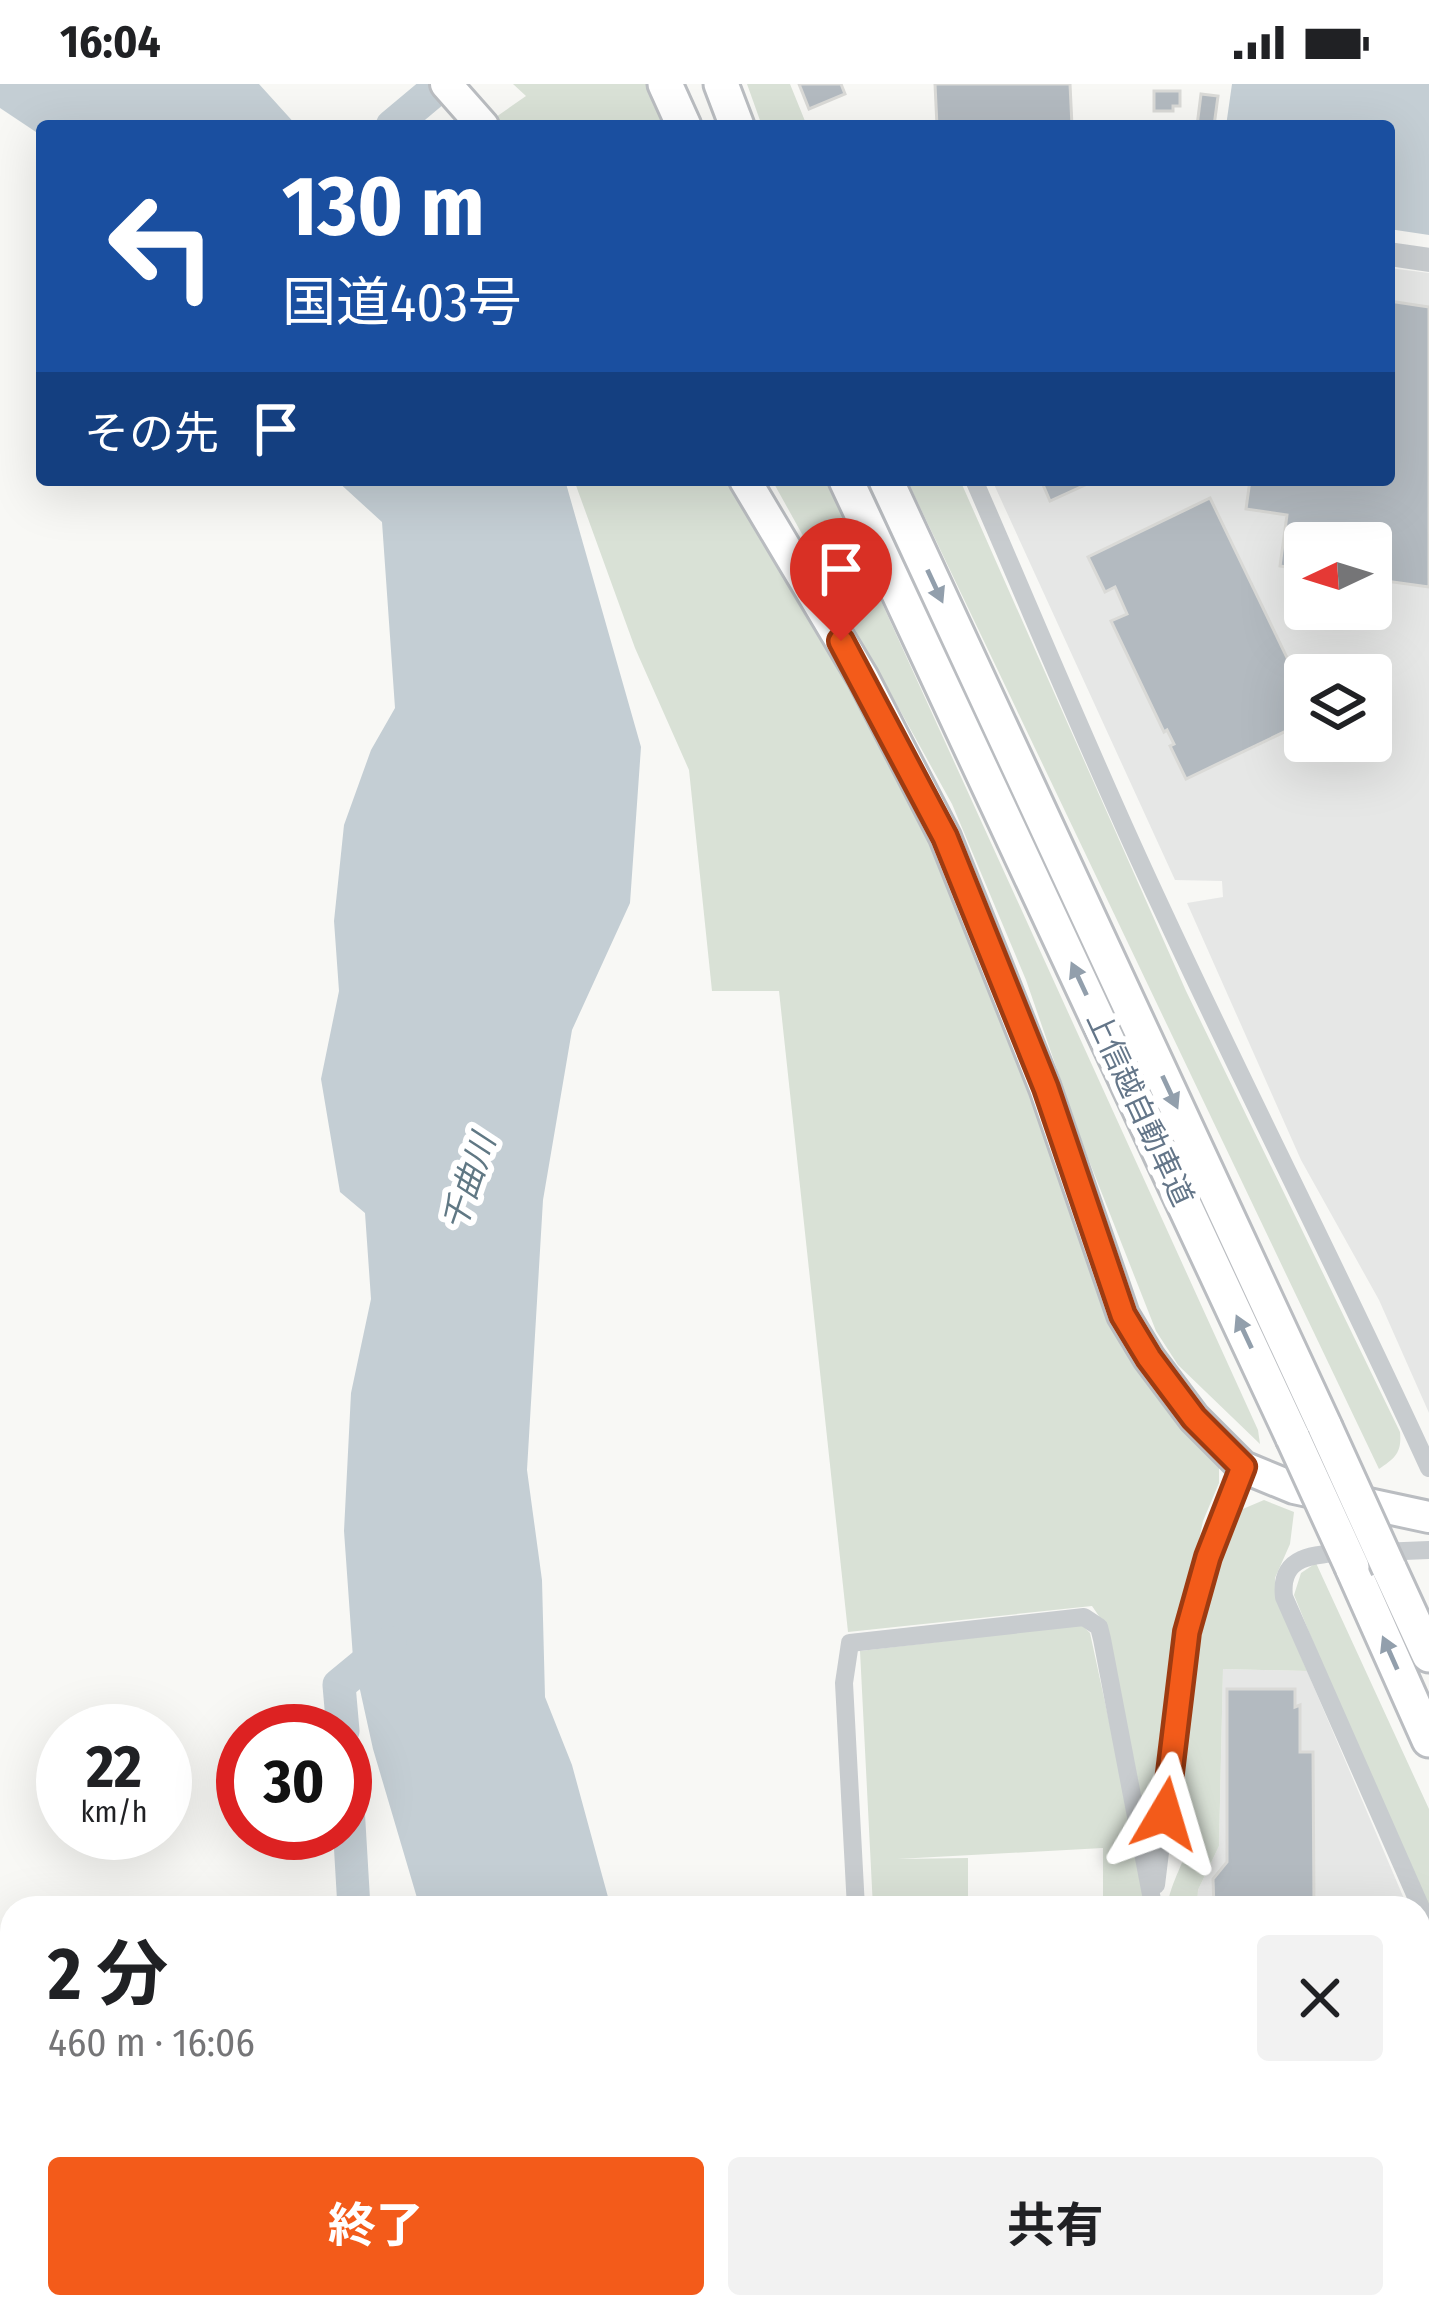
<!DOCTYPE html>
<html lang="ja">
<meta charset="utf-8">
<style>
body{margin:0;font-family:"Fira Sans Condensed","Noto Sans JP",sans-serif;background:#f2f2f2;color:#202124;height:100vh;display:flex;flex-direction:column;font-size:45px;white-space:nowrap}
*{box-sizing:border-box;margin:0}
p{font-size:39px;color:#757577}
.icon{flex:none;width:66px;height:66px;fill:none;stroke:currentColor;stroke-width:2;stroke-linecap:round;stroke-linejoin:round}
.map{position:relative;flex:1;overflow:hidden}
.side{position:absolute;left:0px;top:1812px;width:1431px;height:423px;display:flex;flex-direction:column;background:#fff;border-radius:36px 36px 0 0;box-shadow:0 12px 48px #0002}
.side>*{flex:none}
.guide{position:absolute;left:36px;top:36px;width:1359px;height:366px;border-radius:12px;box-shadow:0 12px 48px #0002;background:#1a4fa0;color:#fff;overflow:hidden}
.needle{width:78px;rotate:266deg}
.fabs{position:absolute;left:1284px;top:438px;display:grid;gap:24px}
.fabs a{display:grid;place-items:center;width:108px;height:108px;border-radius:12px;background:#fff;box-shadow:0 12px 48px #0002;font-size:60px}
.speed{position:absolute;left:36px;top:1620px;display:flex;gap:24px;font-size:60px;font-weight:700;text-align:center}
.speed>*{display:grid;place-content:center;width:156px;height:156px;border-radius:50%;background:#fff;box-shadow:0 12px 48px #0002;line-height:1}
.speed small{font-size:30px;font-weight:400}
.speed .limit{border:18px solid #d22;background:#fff;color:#111}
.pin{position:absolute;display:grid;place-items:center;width:102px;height:102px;color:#fff;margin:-123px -51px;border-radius:50% 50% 50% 0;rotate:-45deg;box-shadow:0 0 12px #0007}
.pin .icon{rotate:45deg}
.me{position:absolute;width:132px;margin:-66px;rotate:7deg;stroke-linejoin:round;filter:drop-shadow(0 0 9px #0008)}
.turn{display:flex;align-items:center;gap:42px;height:252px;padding:0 48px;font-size:54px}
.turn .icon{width:156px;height:156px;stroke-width:2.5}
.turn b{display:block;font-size:84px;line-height:102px}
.then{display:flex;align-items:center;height:114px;padding:0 48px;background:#0003;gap:24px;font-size:45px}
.round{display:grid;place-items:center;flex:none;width:126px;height:126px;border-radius:12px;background:#f2f2f2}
.overview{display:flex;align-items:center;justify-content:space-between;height:204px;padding:0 48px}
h1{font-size:72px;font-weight:700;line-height:90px}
.button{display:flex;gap:24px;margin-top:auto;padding:24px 48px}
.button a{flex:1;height:138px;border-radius:12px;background:#f35b1a;color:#fff;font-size:48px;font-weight:700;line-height:138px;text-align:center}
.button a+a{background:#f2f2f2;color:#202124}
.status{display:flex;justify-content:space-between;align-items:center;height:84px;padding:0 60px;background:#fff;direction:ltr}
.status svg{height:33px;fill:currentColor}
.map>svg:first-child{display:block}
</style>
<div class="status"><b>16:04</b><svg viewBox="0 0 49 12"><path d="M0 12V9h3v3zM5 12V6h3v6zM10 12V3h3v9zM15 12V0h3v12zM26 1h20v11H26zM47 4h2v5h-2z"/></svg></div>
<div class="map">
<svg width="1429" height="2233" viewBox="0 0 1429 2233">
<rect width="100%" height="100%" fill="#f8f8f5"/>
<path fill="#e6e7e6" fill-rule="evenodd" d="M1389 184 1429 189V1329L1379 1216 1301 1076 1187 819 1223 813 1222 797 1175 796 992 396H1389ZM1305 459H1371V525H1305ZM1305 591H1371V657H1305Z
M1223 1585 1307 1587 1408 1824H1197L1198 1806 1219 1762Z"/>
<path fill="#d9e1d6" d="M513 0H646L665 42H505L496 33 526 12Z
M747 0H790L807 42H762Z
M574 396H732L843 588 947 789 1020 971 1122 1264 1187 1348 1211 1366 1219 1381V1399L1203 1437 1166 1611 1148 1738H1142L1107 1544 1092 1522 848 1548 779 907H712L689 686 635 564Z
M772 396H826L1258 1346 1260 1360 1178 1281 1156 1247 1086 1069 1026 896 952 720Z
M907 396H960L1186 907 1400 1348C1402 1369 1395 1374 1379 1385Z
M1264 1416 1294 1428 1290 1460 1275 1494 1279 1521 1307 1587 1223 1585 1219 1762 1198 1806 1197 1824H1167C1170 1798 1188 1773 1189 1754 1190 1736 1185 1717 1185 1699 1185 1605 1206 1515 1238 1427Z
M1316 1479 1429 1725V1823L1358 1669 1294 1511 1301 1489Z
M1073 1542H1083L1090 1549 1147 1812V1824H1103V1764L897 1775 968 1774V1824H873L860 1567Z"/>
<path fill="#c4ced4" d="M0 0H259L297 42H42V52L0 24Z
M1232 0H1429V151L1389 145V42H1226Z
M336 396H565L641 663 630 819 572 946 543 1116 527 1386 542 1496 545 1613 572 1681 611 1824H420L373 1665 353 1574 344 1447 351 1309 371 1215 365 1129 340 1108 321 995 339 907 334 837 344 741 371 666 395 624 382 438Z
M493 2223H748L751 2233H494Z"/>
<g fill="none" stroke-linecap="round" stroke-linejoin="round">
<path stroke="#c4ced4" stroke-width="33" d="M392 42 442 0
M343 1647 339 1601 390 1559
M345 1671 354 1824
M338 2223 343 2233"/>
</g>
<path fill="#b3bac0" stroke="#dadad7" stroke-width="3" d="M799 0H841L845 10 809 25Z
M935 0H1070L1072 42H937Z
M1154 7H1180V22H1173V27H1154Z
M1201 10 1218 12 1214 42H1197Z
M1389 217 1429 223V503L1371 495V459H1305V486L1280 482 1287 431 1246 425 1250 396H1389Z
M1041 396H1096L1050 417Z
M1210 414 1305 611V638L1186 695 1170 662 1174 660 1167 646 1164 648 1111 537 1127 530 1115 503 1105 508 1088 473Z
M1227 1605H1295V1623L1300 1621V1668H1313L1314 1824H1214L1213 1795 1227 1778Z
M1419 1961 1429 1962V2045L1419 2044Z
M1419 2092 1429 2093V2233H1175L1177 2223H1419Z"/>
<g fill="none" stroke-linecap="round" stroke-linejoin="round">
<defs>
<path id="trunk" d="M446 0 483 42
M745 396 863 594 945 753 1045 1004 1123 1231 1149 1274 1194 1334 1243 1383 1294 1404 1429 1433"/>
<path id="motorway" d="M665 0 684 42
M721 0 737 42
M846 396 1293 1354
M886 396 1325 1343
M1352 1483 1429 1656
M1389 1484 1429 1571"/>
</defs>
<use href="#trunk" stroke="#babdc1" stroke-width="36"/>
<use href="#motorway" stroke="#babdc1" stroke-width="39"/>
<path stroke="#c8cccf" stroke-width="18" d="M974 396C1036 538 1095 683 1161 823 1248 1011 1343 1196 1429 1384
M1379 1468 1429 1466
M1351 1469C1318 1470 1279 1469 1284 1513L1429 1842
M1156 1801 1187 1548 1208 1473 1243 1383
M856 1824 844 1599 850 1559 1084 1533 1099 1543 1102 1555 1153 1821
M1119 2233 1120 2223"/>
<path stroke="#c8cccf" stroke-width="24" d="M1389 170 1429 176"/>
<use href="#trunk" stroke="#fff" stroke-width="30"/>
<use href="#motorway" stroke="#fff" stroke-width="33"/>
<defs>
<path id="motorway-bridge" d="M1325 1343 1389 1484
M1293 1354 1352 1483"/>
</defs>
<use href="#motorway-bridge" stroke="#babdc1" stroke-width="39" stroke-linecap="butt"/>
<use href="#motorway-bridge" stroke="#fff" stroke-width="33"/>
</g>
<defs><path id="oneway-solid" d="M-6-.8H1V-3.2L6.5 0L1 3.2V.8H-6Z" transform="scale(3)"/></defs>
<g fill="#929fac">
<use href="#oneway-solid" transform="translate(935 502) rotate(65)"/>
<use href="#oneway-solid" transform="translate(1079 895) rotate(-115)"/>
<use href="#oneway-solid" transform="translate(1170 1008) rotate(65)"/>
<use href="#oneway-solid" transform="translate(1244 1248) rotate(-115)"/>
<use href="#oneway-solid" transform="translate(1390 1569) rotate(-114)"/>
</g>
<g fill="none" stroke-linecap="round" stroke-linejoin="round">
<defs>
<path id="route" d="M841 557 945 753 1046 1004 1123 1231 1149 1274 1194 1334 1243 1383 1208 1473 1187 1548 1165 1730"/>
</defs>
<use href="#route" stroke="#9e3b11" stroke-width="30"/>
<use href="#route" stroke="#f35b1a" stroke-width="21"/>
</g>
<g text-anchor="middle" stroke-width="12" stroke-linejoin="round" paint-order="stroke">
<g font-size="30" fill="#647689" stroke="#fff">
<text transform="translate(1140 1025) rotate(65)" y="10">上信越自動車道</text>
</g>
<g font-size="33" font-style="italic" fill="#607884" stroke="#fff">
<text transform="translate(468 1098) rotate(-71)" y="12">千曲川</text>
</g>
</g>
</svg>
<div class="fabs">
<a><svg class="needle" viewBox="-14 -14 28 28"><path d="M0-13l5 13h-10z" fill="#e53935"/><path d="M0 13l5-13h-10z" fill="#757577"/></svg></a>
<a><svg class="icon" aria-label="layers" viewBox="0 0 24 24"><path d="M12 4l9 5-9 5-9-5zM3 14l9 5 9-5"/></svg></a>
</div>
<div class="speed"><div>22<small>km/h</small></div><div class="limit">30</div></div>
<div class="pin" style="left:841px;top:557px;background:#d93025"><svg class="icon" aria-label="arrive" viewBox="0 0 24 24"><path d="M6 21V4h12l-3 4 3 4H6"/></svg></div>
<svg class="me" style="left:1165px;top:1730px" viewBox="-20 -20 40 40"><path d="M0-17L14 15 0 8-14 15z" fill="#f35b1a" stroke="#fff" stroke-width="4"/></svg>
<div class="guide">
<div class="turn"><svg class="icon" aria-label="left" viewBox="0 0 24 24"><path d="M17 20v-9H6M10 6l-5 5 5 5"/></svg><div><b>130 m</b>国道403号</div></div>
<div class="then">その先<svg class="icon" aria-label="arrive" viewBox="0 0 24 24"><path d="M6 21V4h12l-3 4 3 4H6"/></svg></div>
</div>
<section class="side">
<div class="overview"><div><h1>2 分</h1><p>460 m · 16:06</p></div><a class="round"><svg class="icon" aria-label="close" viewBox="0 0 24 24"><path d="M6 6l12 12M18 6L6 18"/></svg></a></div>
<div class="button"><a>終了</a><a>共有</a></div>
</section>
</div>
